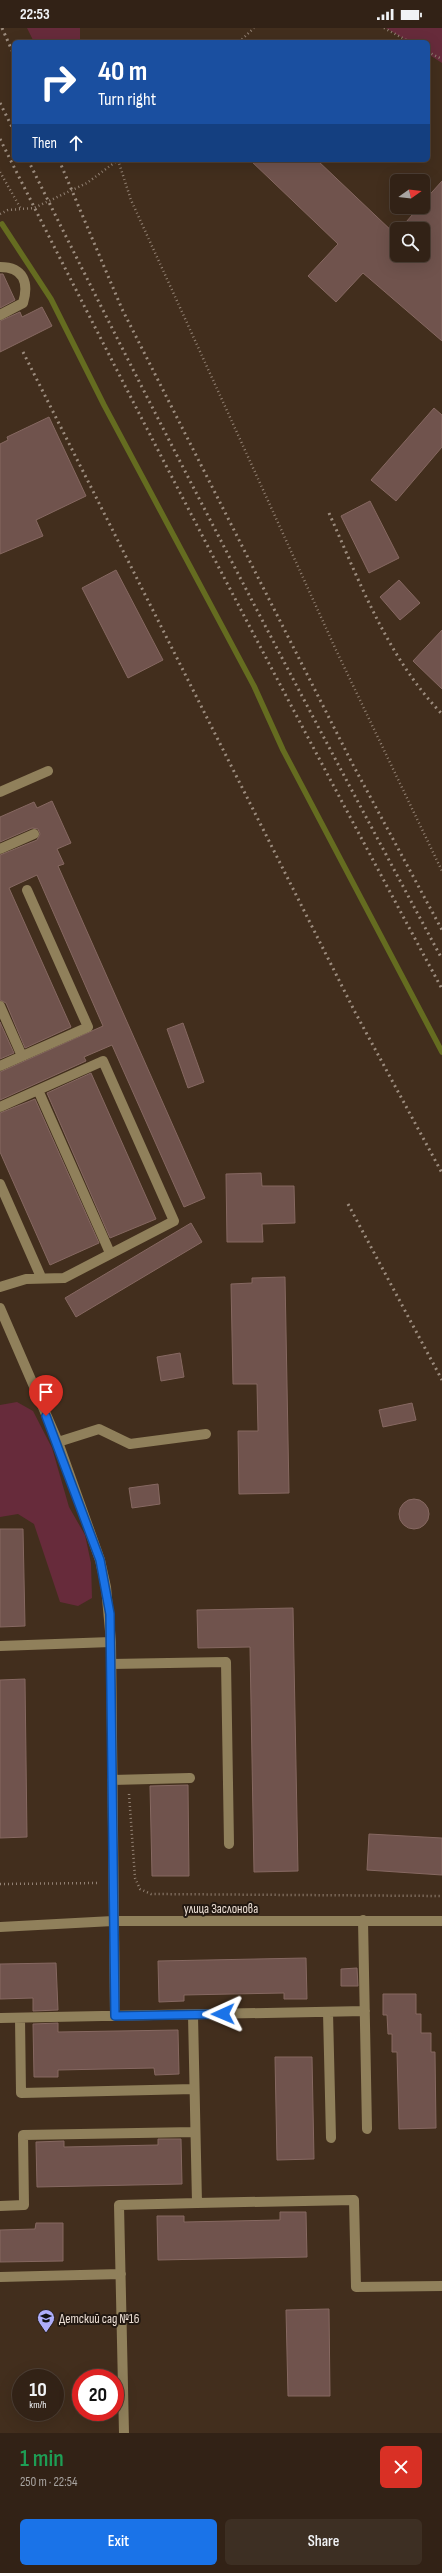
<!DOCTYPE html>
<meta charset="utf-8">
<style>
body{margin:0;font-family:"Sofia Sans Condensed",sans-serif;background:#3d2f23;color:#f1f3f6;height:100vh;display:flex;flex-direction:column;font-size:15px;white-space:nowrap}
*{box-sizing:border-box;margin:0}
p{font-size:13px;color:#a8a4a1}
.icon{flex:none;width:22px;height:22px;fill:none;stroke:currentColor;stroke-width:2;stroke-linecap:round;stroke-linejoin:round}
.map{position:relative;height:2405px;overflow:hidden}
.sheet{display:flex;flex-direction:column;background:#322216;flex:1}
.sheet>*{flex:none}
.guide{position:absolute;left:12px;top:12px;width:418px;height:122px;border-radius:6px;box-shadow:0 4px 16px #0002,0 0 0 1px #4d3f35;background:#1a4fa0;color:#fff;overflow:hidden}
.needle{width:26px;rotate:76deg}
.buttons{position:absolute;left:390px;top:146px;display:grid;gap:8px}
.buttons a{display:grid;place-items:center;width:40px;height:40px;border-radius:6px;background:#322216;box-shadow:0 4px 16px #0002,0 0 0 1px #4d3f35;font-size:20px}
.speed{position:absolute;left:12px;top:2341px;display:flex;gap:8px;font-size:20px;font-weight:700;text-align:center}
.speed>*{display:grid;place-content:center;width:52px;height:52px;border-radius:50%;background:#322216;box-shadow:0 4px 16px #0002,0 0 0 1px #4d3f35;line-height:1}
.speed small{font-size:10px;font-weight:400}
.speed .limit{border:6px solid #d22;background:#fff;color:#111}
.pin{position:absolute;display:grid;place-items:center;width:34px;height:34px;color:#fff;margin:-41px -17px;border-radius:50% 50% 50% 0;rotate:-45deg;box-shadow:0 0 4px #0007}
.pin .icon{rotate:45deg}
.me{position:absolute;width:44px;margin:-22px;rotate:269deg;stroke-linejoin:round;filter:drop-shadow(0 0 3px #0008)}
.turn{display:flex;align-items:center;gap:14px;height:84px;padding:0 20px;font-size:18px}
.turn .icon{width:52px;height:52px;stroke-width:2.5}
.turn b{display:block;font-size:28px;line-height:34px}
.then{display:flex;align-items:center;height:38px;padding:0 20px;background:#0003;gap:8px;font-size:15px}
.round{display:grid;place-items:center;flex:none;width:42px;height:42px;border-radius:6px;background:#3d2f23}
.summary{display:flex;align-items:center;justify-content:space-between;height:68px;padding:0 20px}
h1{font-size:24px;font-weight:600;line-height:30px;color:#1e9e55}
.primary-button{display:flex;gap:8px;margin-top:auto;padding:8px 20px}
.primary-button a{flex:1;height:46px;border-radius:6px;background:#1a73e8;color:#fff;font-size:16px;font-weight:600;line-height:46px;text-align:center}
.primary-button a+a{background:#3d2f23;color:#f1f3f6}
.status{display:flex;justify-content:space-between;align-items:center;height:28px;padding:0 20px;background:#322216;direction:ltr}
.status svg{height:11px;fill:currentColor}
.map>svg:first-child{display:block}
</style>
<div class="status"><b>22:53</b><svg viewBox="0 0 49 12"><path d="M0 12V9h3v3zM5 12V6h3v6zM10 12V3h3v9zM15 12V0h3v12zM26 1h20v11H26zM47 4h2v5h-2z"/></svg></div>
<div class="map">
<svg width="442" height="2405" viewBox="0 0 442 2405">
<rect width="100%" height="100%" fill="#422e1d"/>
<path fill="#672b3b" d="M27 0H80V14H34Z
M386 0H442V35L428 26V14H409Z
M17 1374 33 1383 52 1420 69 1479 85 1507 91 1535 92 1570 78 1578 60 1574 34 1496 18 1486 0 1489V1377Z"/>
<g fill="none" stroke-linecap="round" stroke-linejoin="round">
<path stroke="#656c20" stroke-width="5.5" d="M2 196 51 271 104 377 254 658 283 722 442 1024"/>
</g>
<path fill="#70534d" stroke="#866861" d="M250 132H317L395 206 397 205V227H423V201H400L419 179H423V174L442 153V313L363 245 336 274 308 248 338 216Z
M0 246H3L15 272 0 280Z
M42 279 52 298 0 324V293L20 284 22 289Z
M434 380 442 387V419L396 473 371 452Z
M49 389 86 468 36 492 43 508 0 526V416L8 412 7 409Z
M370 473 399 530 369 545 341 488Z
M116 542 163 632 128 650 82 560Z
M399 552 420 575 400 592 380 569Z
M442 602V661L413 633Z
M52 773 71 815 57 821 64 836 58 838 205 1170 184 1179 112 1017 84 1029 86 1033 0 1072V1044L103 998 37 847 9 860 71 999 25 1020 6 975 0 972V827L37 812 40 806 38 801 32 800 0 814V789L34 774 37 780Z
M0 994 14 1025 0 1031Z
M183 995 204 1054 188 1060 167 1001Z
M91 1045 156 1191 110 1210 47 1065Z
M35 1071 99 1215 50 1237 0 1124V1085Z
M261 1145 262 1158H294L295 1195 262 1196 263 1214H227L226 1146Z
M191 1195 202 1214 76 1289 65 1270Z
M285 1249 289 1465 239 1466 238 1403H258L257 1356H233L231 1256 252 1255V1250Z
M180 1325 184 1349 161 1353 157 1329Z
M412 1375 416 1392 383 1399 379 1382Z
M158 1456 160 1476 132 1480 129 1460Z
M399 1486a15 15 0 1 1 30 0a15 15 0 1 1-30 0Z
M0 1501H23L25 1598 0 1599Z
M293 1580 298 1843 254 1844 250 1619 198 1620 197 1582Z
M25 1651 27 1809 0 1810V1652Z
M188 1757 189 1848H152L150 1758Z
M369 1806 442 1810V1847L367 1842Z
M306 1930 307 1971H284V1965L232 1966 184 1967V1973L159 1974 158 1933Z
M56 1935 58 1982 33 1983V1970L0 1971V1936Z
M357 1940 358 1958H341V1941Z
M383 1966H416V1986H421V2005H431V2024H435L436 2100 399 2101 397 2024H392V2006H388L387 1987H383Z
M58 1995V2004L178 2002 179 2046 155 2047 154 2040 58 2042V2049H34L33 1996Z
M275 2029H312L314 2131 277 2132Z
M158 2111H181L182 2156 37 2159 36 2114 64 2113V2119L158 2117Z
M280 2184H306L307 2229 158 2232 157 2188H184V2194L280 2192Z
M36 2195H63V2233L0 2234V2202L35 2201Z
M329 2281 330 2368H288L286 2282Z"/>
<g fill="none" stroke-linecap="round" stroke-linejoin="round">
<path stroke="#928173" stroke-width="2.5" stroke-dasharray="1 3" stroke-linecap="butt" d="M384 0 410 14
M239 14 254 0
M428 24 442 31
M118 132 131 172 336 622 442 843
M0 144 21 181
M0 186 8 182 34 180 87 155 118 132
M129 1766 135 1850 140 1861 151 1866 442 1868
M0 1856 99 1855"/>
<path stroke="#90805b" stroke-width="10" d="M0 239C24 239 29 255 23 275L0 287
M0 764 48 743
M0 821 34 806
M0 978 22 1028
M0 1038 88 999 27 862
M38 1062 110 1225
M0 1079 103 1033 174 1193 64 1250 26 1251 0 1259
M0 1156 41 1249
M0 1280 58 1414 100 1532 106 1559 111 1614 115 1988
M58 1414 99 1401 130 1416 206 1406
M0 1618 111 1614
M111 1636 226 1634 229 1816
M112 1752 190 1750
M363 1892 367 2101
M0 1899 113 1893H442
M328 1984 331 2110
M0 1990 365 1983
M20 1990 21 2065 194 2061
M197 2175 354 2172 356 2259 442 2258
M0 2178 24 2177 23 2107 195 2104
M0 2249 121 2246
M124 2405 119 2177 197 2175 193 1987"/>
<path stroke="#9c8c7e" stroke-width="3" stroke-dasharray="2 4" stroke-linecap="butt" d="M2 0 14 27
M0 75 14 103
M0 111C143 397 291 680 442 961
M28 132C161 401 300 667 442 931
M59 132 122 281 352 735 442 902
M23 324 355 984 442 1145
M329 485C360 555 388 630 442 686
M348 1176 442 1352"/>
</g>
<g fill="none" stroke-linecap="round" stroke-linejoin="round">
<defs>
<path id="route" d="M46 1388 100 1532 110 1586 115 1988 223 1986"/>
</defs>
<use href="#route" stroke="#114b97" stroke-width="10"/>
<use href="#route" stroke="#1a73e8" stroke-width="7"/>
</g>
<defs>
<symbol id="school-pin" viewBox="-11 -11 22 30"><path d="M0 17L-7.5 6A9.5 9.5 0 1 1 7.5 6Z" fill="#aeaefa" stroke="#221811"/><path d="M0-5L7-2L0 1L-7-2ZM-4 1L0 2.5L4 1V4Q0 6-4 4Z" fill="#111"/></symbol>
</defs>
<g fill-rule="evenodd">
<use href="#school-pin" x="36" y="2280" width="20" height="27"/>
</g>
<g text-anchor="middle" stroke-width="4" stroke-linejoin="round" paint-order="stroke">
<g font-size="13" fill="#eee0d6" stroke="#221811">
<text x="221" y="1885">улица Заслонова</text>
</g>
<g font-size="13" fill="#eee0d6" stroke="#221811" text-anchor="start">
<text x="59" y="2295">Детский сад №16</text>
</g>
</g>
</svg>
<div class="buttons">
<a><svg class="needle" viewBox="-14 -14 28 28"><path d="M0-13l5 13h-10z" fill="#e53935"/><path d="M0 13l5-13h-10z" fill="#a8a4a1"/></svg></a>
<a><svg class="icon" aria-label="search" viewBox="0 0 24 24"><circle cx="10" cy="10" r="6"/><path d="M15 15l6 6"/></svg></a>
</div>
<div class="speed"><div>10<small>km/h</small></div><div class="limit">20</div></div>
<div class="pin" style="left:46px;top:1388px;background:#d93025"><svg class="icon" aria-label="arrive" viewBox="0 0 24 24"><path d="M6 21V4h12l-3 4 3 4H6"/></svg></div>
<svg class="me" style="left:223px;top:1986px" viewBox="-20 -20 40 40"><path d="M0-17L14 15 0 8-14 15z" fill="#1a73e8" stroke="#fff" stroke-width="4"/></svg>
<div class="guide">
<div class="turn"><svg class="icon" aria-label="right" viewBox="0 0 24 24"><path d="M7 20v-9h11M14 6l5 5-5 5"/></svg><div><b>40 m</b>Turn right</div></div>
<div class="then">Then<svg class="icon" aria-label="ahead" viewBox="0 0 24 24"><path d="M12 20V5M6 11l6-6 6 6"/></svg></div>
</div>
</div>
<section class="sheet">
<div class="summary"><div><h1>1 min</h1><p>250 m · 22:54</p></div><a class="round" style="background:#d93025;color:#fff"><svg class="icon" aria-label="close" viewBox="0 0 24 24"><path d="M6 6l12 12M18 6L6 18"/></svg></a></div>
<div class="primary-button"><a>Exit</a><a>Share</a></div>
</section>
